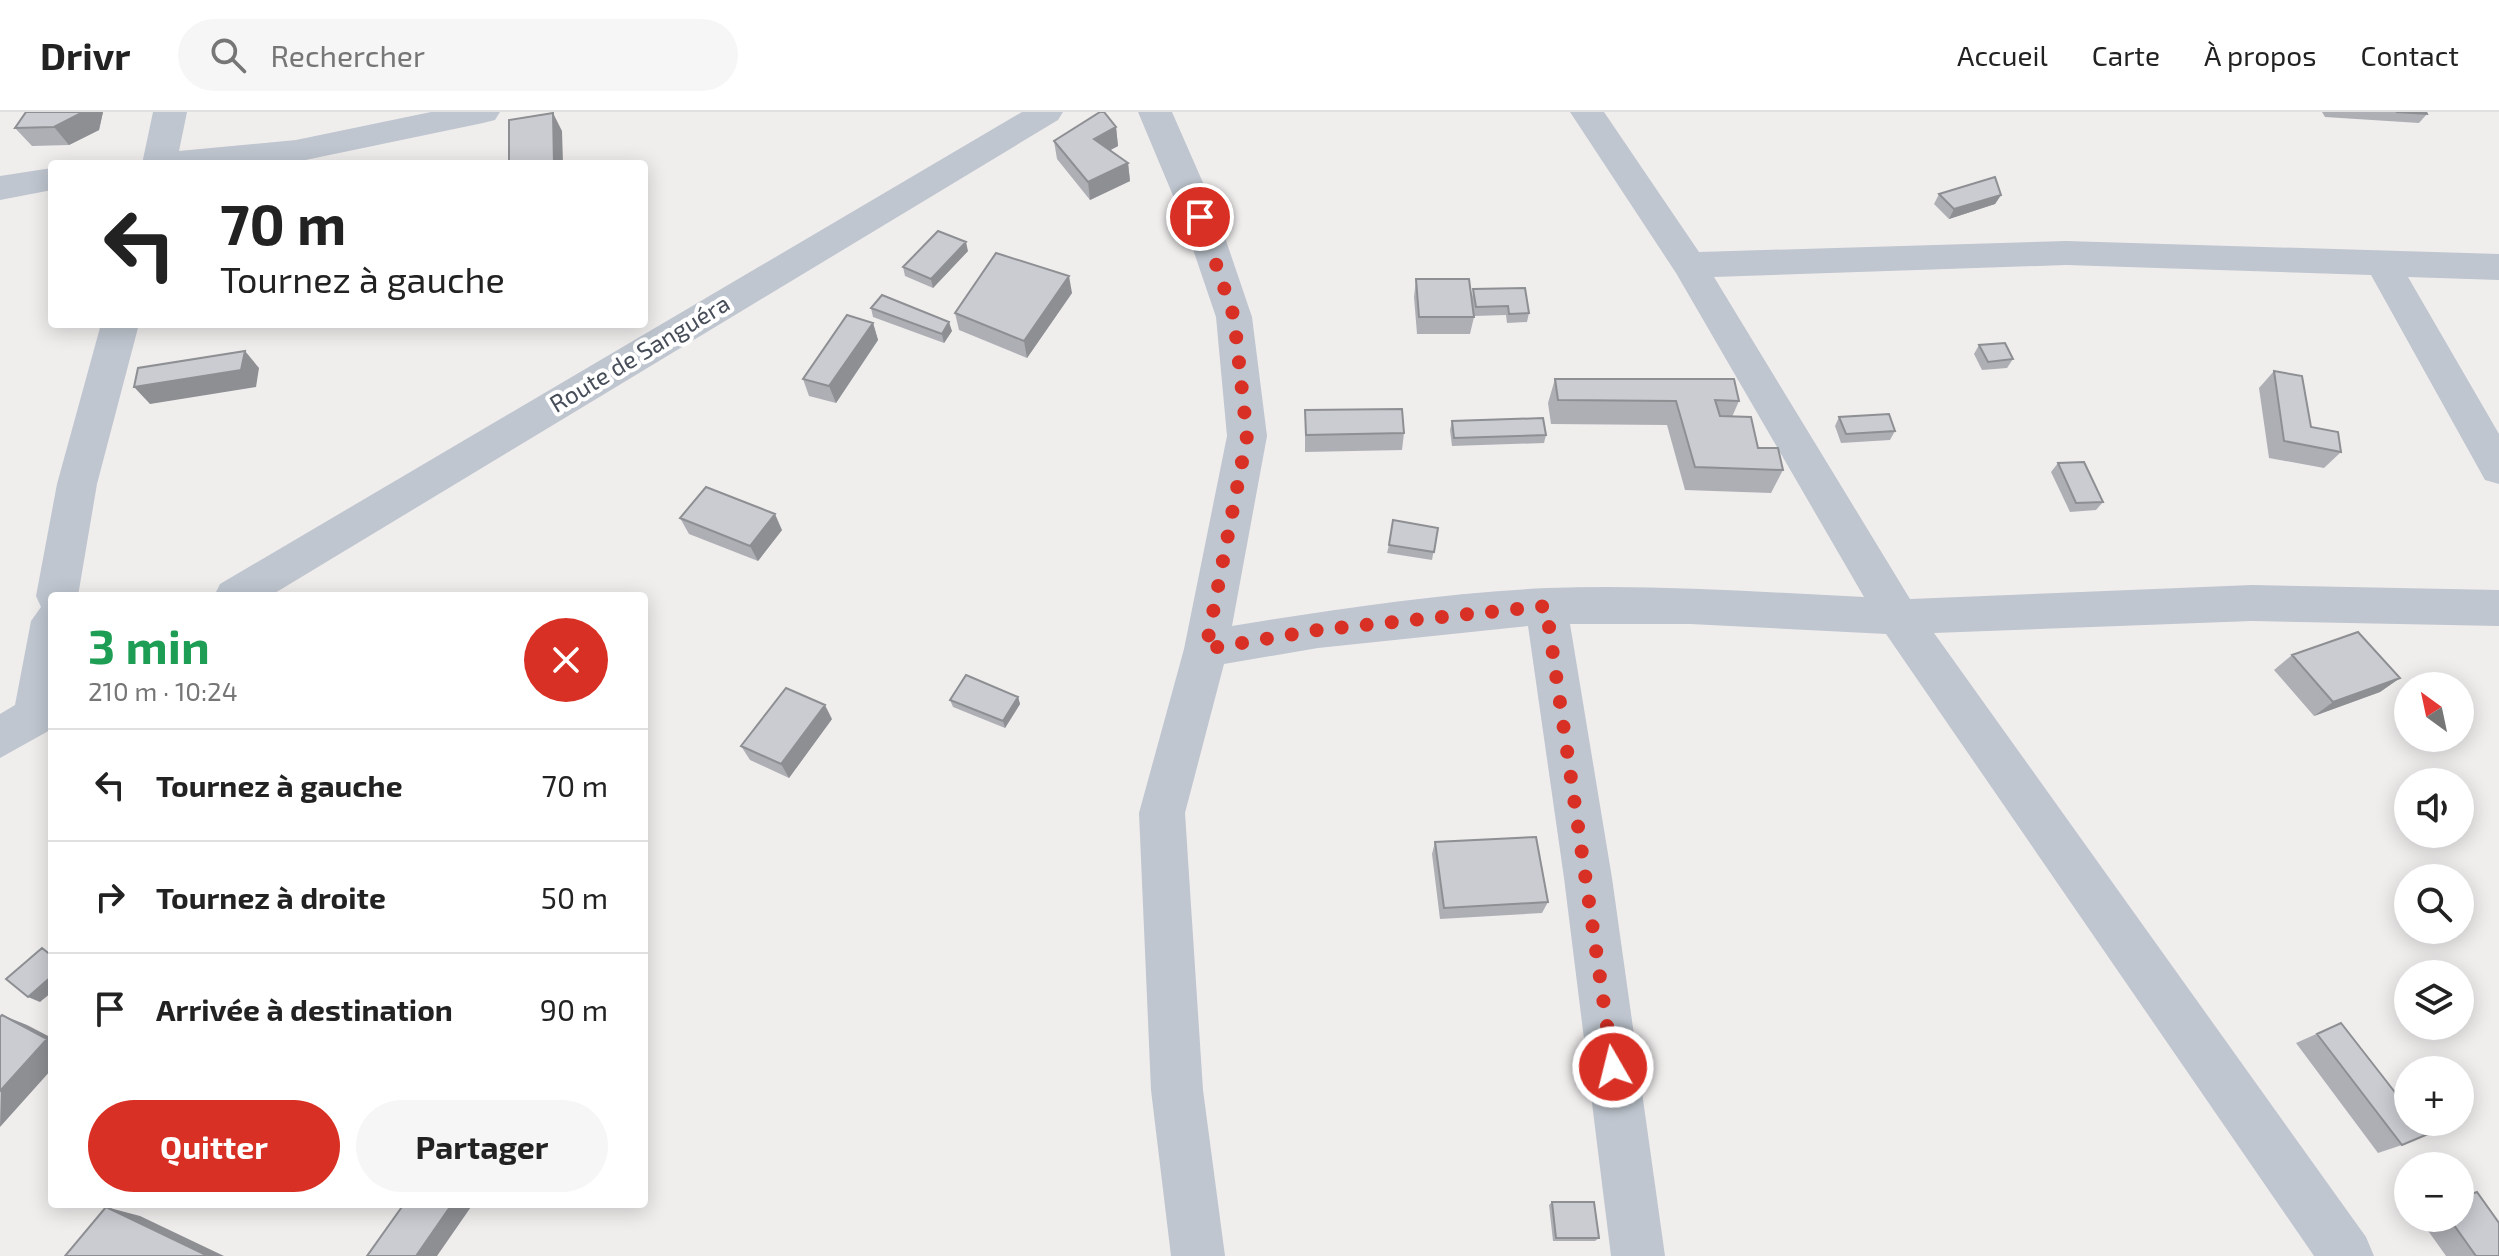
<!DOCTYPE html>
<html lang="fr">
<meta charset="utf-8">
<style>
body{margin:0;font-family:"Exo 2",sans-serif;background:#f6f6f6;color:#222;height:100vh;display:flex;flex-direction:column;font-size:30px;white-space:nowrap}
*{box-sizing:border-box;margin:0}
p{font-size:26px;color:#767676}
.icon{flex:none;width:44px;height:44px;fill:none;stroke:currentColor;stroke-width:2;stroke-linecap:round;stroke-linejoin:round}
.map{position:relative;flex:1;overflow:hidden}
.details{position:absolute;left:48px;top:480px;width:600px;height:616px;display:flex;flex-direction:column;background:#fff;border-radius:8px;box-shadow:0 4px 20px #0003}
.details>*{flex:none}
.banner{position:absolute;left:48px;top:48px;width:600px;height:168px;border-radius:8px;box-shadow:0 4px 20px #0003;background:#fff;color:#222;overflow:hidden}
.needle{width:52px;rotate:327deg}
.tools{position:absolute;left:2394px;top:560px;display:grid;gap:16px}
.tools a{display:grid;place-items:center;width:80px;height:80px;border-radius:50%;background:#fff;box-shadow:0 4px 20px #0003;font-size:40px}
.pin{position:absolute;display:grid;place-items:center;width:68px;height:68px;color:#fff;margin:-34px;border:4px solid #fff;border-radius:50%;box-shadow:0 2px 8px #0007}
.me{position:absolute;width:88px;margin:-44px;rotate:352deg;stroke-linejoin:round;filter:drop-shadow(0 0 6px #0008)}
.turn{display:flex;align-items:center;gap:28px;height:168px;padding:0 40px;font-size:36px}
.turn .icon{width:104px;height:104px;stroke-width:2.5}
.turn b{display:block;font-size:56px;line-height:68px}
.round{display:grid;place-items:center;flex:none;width:84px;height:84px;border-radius:42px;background:#f6f6f6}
.head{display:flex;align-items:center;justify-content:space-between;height:136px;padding:0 40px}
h1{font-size:48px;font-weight:700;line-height:60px;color:#1e9e55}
.cta{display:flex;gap:16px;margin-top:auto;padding:16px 40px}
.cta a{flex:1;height:92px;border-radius:48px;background:#d93025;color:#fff;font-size:32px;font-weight:700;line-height:92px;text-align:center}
.cta a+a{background:#f6f6f6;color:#222}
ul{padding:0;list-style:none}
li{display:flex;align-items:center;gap:24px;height:112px;padding:0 40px;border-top:2px solid #e0e0e0}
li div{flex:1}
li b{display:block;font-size:30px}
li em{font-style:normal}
header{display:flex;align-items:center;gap:48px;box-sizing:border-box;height:112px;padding:0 40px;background:#fff;border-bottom:2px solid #e0e0e0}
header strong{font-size:38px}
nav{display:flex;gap:44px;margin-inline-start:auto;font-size:28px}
.search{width:560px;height:72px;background:#f6f6f6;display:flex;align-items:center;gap:20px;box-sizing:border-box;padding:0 28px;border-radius:44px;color:#767676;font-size:30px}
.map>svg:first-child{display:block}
</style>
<header>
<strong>Drivr</strong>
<div class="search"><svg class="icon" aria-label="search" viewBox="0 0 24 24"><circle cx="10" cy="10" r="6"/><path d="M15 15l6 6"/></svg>Rechercher</div>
<nav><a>Accueil</a><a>Carte</a><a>À propos</a><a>Contact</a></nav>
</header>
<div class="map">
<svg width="2499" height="1144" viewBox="0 0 2499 1144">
<rect width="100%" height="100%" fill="#f0eded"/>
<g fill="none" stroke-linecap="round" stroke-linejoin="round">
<path fill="#bfc6cf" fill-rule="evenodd" d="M153 0H187L179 39 296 28 431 0H500L495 8 483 11 296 50 142 52Z
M1022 0H1063L1058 8 270 484H214L220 472Z
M1138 0H1172L1218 105 1252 205 1267 324 1232 514C1335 497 1442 481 1547 476 1653 472 1759 480 1864 485L1676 161 1570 0H1604L1699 140 2066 129 2499 142V168L2408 165 2499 322V372L2485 368 2371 163 2066 153 1714 165 1910 487 2252 473 2499 478V514L2252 509 1934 521 2366 1125 2374 1144H2314L1886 522 1690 512H1570L1612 766 1665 1144H1611L1564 766 1528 514 1318 536 1224 552 1185 701 1203 978 1225 1144H1171L1151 978 1139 701 1184 537 1227 324 1216 205 1182 105Z
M52 56V78L0 88V64Z
M101 212H139L97 372 78 484H52V617L0 646V602L15 593 31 509 41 495 36 484 57 372Z"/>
</g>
<path fill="#aeafb5" d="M26 0H103L99 18 69 33 32 34 15 16Z
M2322 0H2426L2427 2 2419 11 2325 5Z
M1116 15 1118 34 1110 38 1128 51 1130 69 1090 88 1057 47 1054 29Z
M1939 82 2001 83 1995 92 1949 107 1934 92Z
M968 139 933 176 905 164 903 155Z
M1416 167 1474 205 1470 222H1417L1414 185Z
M1473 177 1529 201 1527 210 1507 211 1506 203 1474 204 1472 186Z
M1072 181 1027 246 959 218 955 201Z
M871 196 952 219 944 231 873 205Z
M873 211 878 228 836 291 809 284 803 267Z
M1979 233 2013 247 2007 256 1982 258 1974 242Z
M2274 259 2311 315 2341 340 2324 356 2269 346 2259 276Z
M1555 267 1739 289 1732 305 1758 336 1783 358 1771 381 1685 378 1667 313 1551 312 1548 291Z
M1305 298 1404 321 1402 338 1305 340Z
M1839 305 1895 319 1890 328 1841 331 1835 314Z
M1452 309 1546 323 1544 331 1452 334 1450 318Z
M2058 351 2103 390 2096 398 2070 400 2051 360Z
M680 406 782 418 758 449 689 422Z
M1438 416 1432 448 1387 441 1389 433Z
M2292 543 2400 566 2380 580 2314 604 2274 558Z
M1018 585 1020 592 1005 616 953 595 950 588Z
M832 607 789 666 750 648 741 634Z
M1435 730 1548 790 1542 801 1440 807 1432 742Z
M2341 911 2402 1033 2378 1041 2296 931Z
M2477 1080 2499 1144H2446L2419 1106H2460V1084Z
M1552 1090 1599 1126 1595 1129H1553L1549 1093Z"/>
<path fill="#8d8f93" d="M83 0H103L99 18 69 33 54 15Z
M553 1 562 19 563 52H554Z
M1116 15 1118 34 1096 46 1094 27Z
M1128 51 1130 69 1090 88 1088 70Z
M2001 83 1995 92 1949 107 1954 97Z
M966 130 968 139 933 176 931 167Z
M1069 164 1072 181 1027 246 1024 229Z
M949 210 952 219 944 231 942 222Z
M873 211 878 228 836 291 829 274Z
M245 239 259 256 256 275 150 292 134 275Z
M775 402 782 418 758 449 750 434Z
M2400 566 2380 580 2314 604 2333 590Z
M1018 585 1020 592 1005 616 1003 609Z
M825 593 832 607 789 666 781 652Z
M52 864V880L40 890 28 885Z
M2 903 27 913 52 926V957L0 1015Z
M452 1092H473L437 1144H416Z
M106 1095 140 1104 224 1144H208Z"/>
<path fill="#caccd2" stroke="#8d8f93" stroke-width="2" d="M26 0H83L54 15 15 16Z
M1100 0H1104L1116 15 1094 27 1128 51 1088 70 1054 29Z
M2396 0H2426L2427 2Z
M553 1 554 52H509V8Z
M1995 65 2001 83 1954 97 1939 82Z
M938 119 966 130 931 167 903 155Z
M996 141 1069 164 1024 229 955 201Z
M1416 167H1469L1474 205H1419Z
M1525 176 1529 201 1509 202 1508 194 1476 195 1473 177Z
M882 183 949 210 942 222 871 196Z
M847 203 873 211 829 274 803 267Z
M2005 231 2013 247 1988 250 1979 233Z
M245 239 241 258 134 275 138 256Z
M2274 259 2302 264 2311 315 2338 320 2341 340 2284 329Z
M1555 267H1734L1739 289 1715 288 1720 304 1751 305 1758 336H1778L1783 358 1695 355 1676 289 1558 288Z
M1402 297 1404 321 1306 323 1305 298Z
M1889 302 1895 319 1846 322 1839 305Z
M1543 306 1546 323 1454 326 1452 309Z
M2084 350 2103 390 2076 391 2058 351Z
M706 375 775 402 750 434 680 406Z
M1393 408 1438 416 1434 440 1389 433Z
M2358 520 2400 566 2333 590 2292 543Z
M966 563 1018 585 1003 609 950 588Z
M786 576 825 593 781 652 741 634Z
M1536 725 1548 790 1444 796 1435 730Z
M42 836 52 844V864L28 885 6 867Z
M2 903 47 927 0 979V905Z
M2341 911 2408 997V1010H2418L2428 1022 2402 1033 2317 922Z
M2477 1080 2499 1111V1144H2476L2449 1106H2460V1086Z
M1552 1090H1594L1599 1126H1556Z
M404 1092H452L416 1144H367Z
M106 1095 208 1144H65Z"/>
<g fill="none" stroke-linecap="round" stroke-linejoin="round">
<path stroke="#d93025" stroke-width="14" stroke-dasharray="0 25.2" d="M1200 105 1234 205 1247 324 1206 537 1318 518 1546 494 1613 955"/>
</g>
<g text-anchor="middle" stroke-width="8" stroke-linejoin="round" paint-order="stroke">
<g font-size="24" fill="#474e59" stroke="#fff">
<text transform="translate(640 242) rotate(-31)" y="8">Route de Sanguéra</text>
</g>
</g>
</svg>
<div class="tools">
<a><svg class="needle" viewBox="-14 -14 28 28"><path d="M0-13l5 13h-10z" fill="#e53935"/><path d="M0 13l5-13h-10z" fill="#767676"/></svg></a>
<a><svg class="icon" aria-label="sound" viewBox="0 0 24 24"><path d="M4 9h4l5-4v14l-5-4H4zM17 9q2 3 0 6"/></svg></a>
<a><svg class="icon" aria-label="search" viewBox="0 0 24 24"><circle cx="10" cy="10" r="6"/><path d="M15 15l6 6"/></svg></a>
<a><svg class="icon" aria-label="layers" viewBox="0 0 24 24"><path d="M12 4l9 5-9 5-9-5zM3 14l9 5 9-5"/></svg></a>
<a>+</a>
<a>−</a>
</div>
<div class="pin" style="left:1200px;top:105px;background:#d93025"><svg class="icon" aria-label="arrive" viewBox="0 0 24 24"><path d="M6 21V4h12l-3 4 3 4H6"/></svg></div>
<svg class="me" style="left:1613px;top:955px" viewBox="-20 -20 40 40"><circle r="17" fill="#d93025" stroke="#fff" stroke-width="3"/><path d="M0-11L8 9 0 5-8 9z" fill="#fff"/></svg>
<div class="banner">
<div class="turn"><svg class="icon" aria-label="left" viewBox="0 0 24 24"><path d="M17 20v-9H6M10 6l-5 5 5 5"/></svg><div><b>70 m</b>Tournez à gauche</div></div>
</div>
<section class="details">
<div class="head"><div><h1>3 min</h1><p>210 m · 10:24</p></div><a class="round" style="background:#d93025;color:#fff"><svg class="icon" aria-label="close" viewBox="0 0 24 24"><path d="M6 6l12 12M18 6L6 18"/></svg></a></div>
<ul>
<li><svg class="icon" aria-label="left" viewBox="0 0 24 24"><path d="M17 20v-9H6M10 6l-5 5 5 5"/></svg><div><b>Tournez à gauche</b></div><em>70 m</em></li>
<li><svg class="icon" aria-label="right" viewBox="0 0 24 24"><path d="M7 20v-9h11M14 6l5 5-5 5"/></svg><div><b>Tournez à droite</b></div><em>50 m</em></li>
<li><svg class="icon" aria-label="arrive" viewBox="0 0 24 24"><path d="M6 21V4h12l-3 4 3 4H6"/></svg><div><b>Arrivée à destination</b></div><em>90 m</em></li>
</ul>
<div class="cta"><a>Quitter</a><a>Partager</a></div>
</section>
</div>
